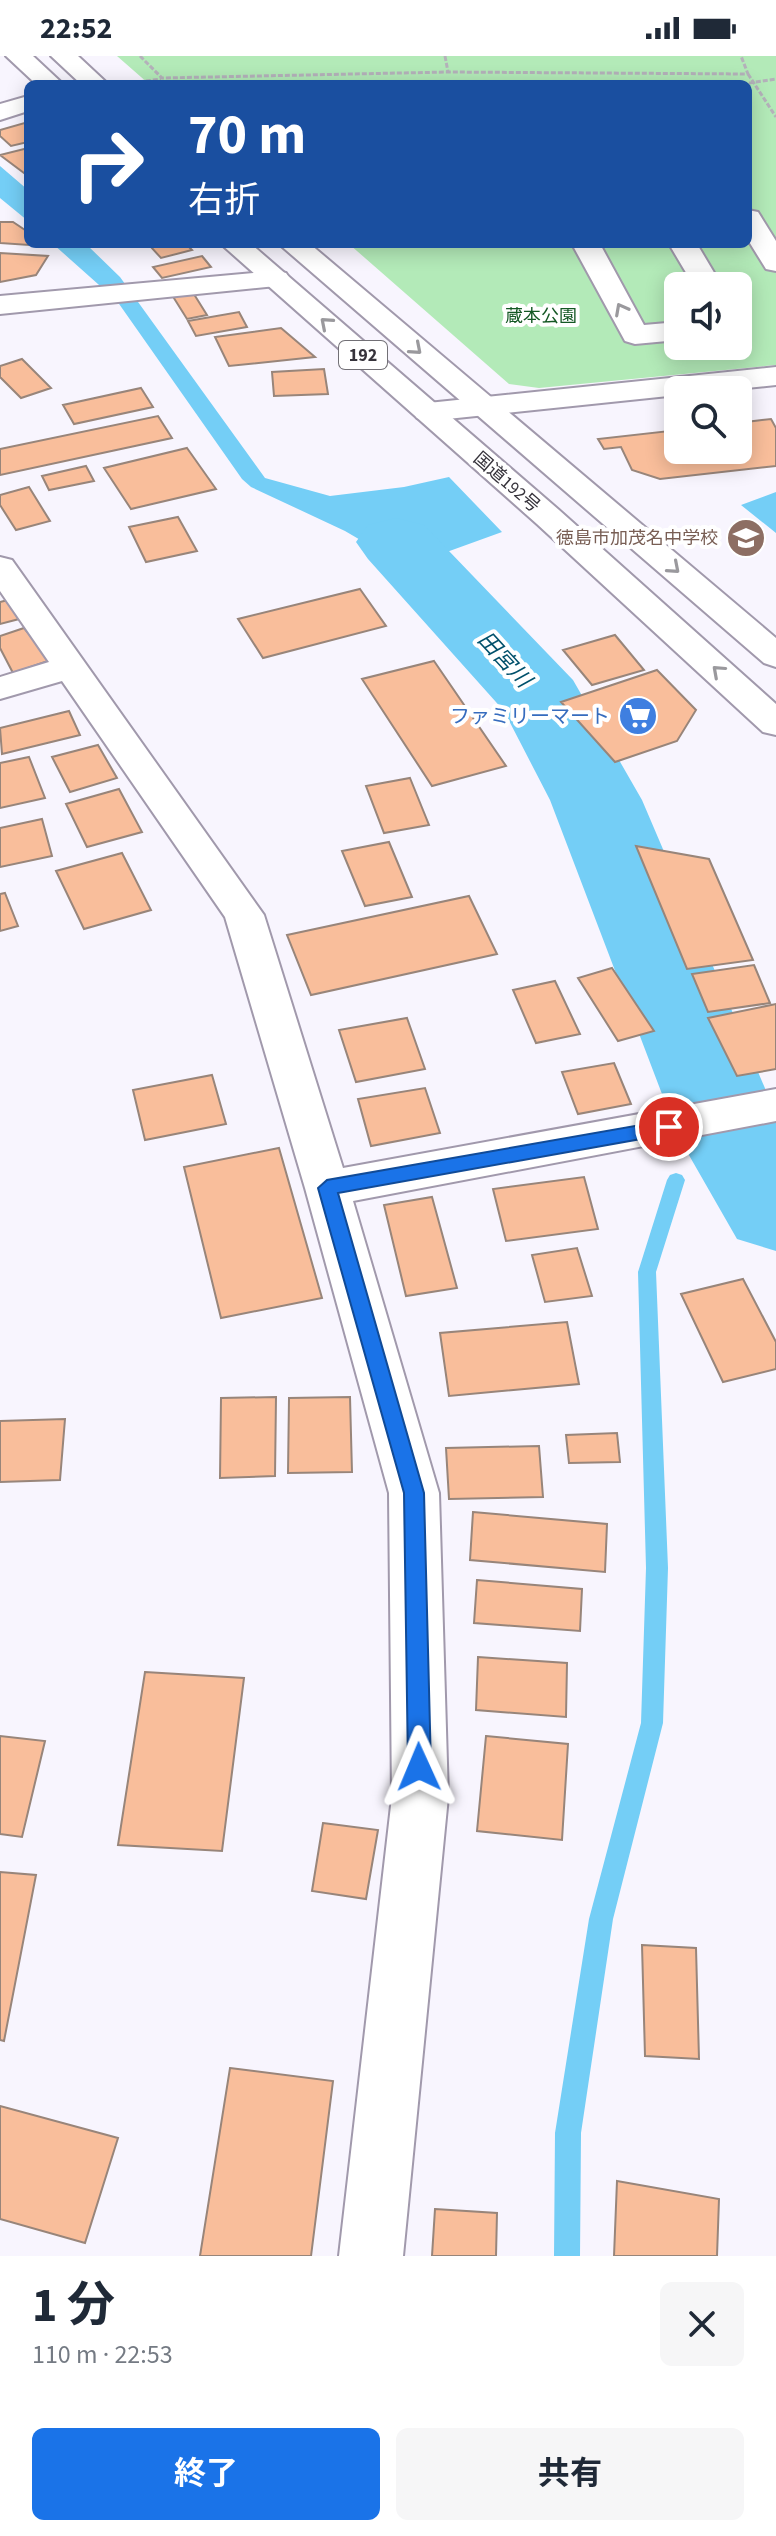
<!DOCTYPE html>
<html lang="ja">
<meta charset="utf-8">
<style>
body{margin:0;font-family:"Source Sans 3","Noto Sans JP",sans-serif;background:#f6f6f7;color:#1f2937;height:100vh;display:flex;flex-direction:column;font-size:30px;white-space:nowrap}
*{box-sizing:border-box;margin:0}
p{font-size:26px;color:#747a83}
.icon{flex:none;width:44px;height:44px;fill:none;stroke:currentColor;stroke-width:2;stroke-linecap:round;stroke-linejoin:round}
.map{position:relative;height:2200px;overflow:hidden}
.drawer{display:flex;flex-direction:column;background:#fff;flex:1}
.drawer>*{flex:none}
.hud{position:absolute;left:24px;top:24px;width:728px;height:168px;border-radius:12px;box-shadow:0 4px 20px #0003;background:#1a4fa0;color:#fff;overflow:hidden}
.buttons{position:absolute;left:664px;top:216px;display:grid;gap:16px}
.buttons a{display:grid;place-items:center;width:88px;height:88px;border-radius:12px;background:#fff;box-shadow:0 4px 20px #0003;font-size:40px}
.pin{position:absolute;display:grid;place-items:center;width:68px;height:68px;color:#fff;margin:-34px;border:4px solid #fff;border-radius:50%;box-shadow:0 2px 8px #0007}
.me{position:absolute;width:88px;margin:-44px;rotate:359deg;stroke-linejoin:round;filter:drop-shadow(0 0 6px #0008)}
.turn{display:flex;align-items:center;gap:28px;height:168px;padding:0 32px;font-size:36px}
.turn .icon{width:104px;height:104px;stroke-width:2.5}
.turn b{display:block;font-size:56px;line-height:68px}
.round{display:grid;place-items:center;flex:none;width:84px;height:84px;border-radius:12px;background:#f6f6f7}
.overview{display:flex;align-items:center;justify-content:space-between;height:136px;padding:0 32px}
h1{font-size:48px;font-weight:700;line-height:60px}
.cta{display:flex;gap:16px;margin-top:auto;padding:16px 32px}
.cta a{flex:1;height:92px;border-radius:12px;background:#1a73e8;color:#fff;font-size:32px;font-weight:700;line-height:92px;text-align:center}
.cta a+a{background:#f6f6f7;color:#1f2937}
.status{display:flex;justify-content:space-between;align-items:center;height:56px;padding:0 40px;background:#fff;direction:ltr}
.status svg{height:22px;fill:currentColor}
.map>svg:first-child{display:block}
</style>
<div class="status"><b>22:52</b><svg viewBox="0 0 49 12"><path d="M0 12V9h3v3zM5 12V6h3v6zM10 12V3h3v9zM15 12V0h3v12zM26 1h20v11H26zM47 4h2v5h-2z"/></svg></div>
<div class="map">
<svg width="776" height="2200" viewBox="0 0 776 2200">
<rect width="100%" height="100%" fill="#f8f5fe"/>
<path fill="#b3eab8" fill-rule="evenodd" d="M117 0H776V309L539 332 509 328 349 188H748V28H149ZM678 230H738V290H678Z"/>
<path fill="#74cef6" d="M0 110 28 134V165L0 142Z
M53 188H86L120 221 265 422 330 440 404 431 449 421 502 476 444 497 516 593 471 603 398 506 345 475 251 431 242 423 117 245Z
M776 436V477L741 449Z"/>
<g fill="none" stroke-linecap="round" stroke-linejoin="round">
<path fill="#74cef6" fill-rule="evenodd" d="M732 1073 741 1080C734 1091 716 1104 703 1100L700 1095 703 1090Z
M676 1117 682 1119 685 1124 656 1216 668 1512 663 1667 613 1863 581 2077 580 2200H554L555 2077 589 1863 641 1667 646 1512 638 1216 667 1124 670 1119Z"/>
<path fill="#74cef6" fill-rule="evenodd" d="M396 462 424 469 573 624 642 744 776 1058V1195L737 1183 678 1080 550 744 504 655 368 503 356 486 368 469Z"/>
</g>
<path fill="#f9be9b" stroke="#98857a" stroke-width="2" d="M28 66V86L11 90 0 80V74Z
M28 92V120L0 99Z
M0 166H13L28 176 29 189 0 187Z
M160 188H186L192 194 161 202 150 190Z
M0 197 48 200 36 219 0 226Z
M202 200 211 211 162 222 153 211Z
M192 235 207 259 187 263 172 239Z
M239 256 247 271 196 280 188 265Z
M281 272 315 301 229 310 215 281Z
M22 303 51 332 21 342 0 321V310Z
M324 313 328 338 274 340 272 316Z
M141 332 153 351 74 368 63 349Z
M158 360 172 382 0 419V393Z
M771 363 776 372V410L660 423 632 414 621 391 604 393 598 383 678 374V394H738V367Z
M187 392 216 433 131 453 104 412Z
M86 410 94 425 49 434 42 420Z
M29 431 50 465 16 474 0 449V439Z
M178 461 197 495 146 506 129 471Z
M360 533 386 570 263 602 238 563Z
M8 544 19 563 0 568V546Z
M24 572 51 604 13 617 0 592V580Z
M615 579 644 614 592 629 563 594Z
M434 605 506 710 432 730 362 623Z
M657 614 696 654 677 685 615 706 561 646Z
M69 655 80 679 2 698 0 672Z
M98 689 117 722 70 736 52 701Z
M29 701 45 742 0 752V707Z
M410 722 429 769 384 777 366 730Z
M119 733 142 776 87 791 66 748Z
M42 763 52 800 0 811V772Z
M389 786 412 841 365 850 342 795Z
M636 790 709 803 753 904 687 913Z
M122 797 151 854 84 873 56 815Z
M5 837 18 870 0 875V838Z
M469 840 497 898 311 939 287 879Z
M754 909 770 947 708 956 692 918Z
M612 912 654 975 618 985 578 922Z
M555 925 580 978 536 987 513 934Z
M776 948V1013L737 1020 708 962Z
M407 962 425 1013 356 1026 339 974Z
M614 1007 631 1048 578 1058 562 1016Z
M212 1019 226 1068 145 1084 133 1034Z
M425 1032 440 1077 371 1090 358 1043Z
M279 1092 322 1242 221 1262 184 1111Z
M584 1121 598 1173 506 1185 493 1133Z
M432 1141 457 1232 406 1240 384 1149Z
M577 1192 592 1240 545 1246 532 1199Z
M743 1223 776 1286V1313L723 1326 681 1238Z
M567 1266 579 1328 449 1340 440 1277Z
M276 1341 275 1420 220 1422 221 1342Z
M350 1341 352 1416 288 1417 289 1342Z
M65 1363 60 1424 0 1426V1365Z
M617 1377 620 1406 569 1407 566 1379Z
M539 1390 543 1441 449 1443 446 1392Z
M473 1456 607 1468 605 1516 470 1504Z
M477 1524 582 1533 580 1575 474 1567Z
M478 1601 567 1607 566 1661 476 1654Z
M145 1616 244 1622 222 1795 118 1789Z
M0 1680 45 1685 22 1781 0 1778Z
M486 1680 568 1688 562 1784 477 1775Z
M323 1767 378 1774 366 1843 312 1835Z
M0 1816 36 1819 4 1985 0 1984Z
M642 1889 696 1892 699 2003 645 2000Z
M230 2012 333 2025 311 2200H200Z
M0 2050 118 2082 85 2187 0 2163Z
M617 2125 719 2143 717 2200H614Z
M435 2153 497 2157 496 2200H432Z"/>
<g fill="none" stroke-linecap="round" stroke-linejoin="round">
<defs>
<path id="minor" d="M28 40V55L0 64V48Z
M748 154 758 156 776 185V215L766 213 748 184Z
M572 188H600L644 269 678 266V284L635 288 625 285Z
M669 188H697L722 230H694Z
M276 215 286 217 290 223 286 229 0 258V240Z
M776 311V329L727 334H678V339L428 365 417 362 413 356 417 350 428 347Z
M0 501 12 504 264 859 343 1112 776 1033V1065L353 1145 439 1437 448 1741 403 2200H339L392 1741 389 1437 305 1132 225 861 62 625 0 643V621L49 606 0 535Z"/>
<path id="highway" d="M6 0H33L63 28H36Z
M51 0H78L108 28H81Z
M221 188H251L559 454 776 648V679L763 676 537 468Z
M279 188H310L776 582V611L764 607Z"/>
</defs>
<use href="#minor" stroke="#a199ac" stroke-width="4"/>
<use href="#highway" stroke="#a199ac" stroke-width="4"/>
<path stroke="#b4b1ba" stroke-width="3" stroke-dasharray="5 2" stroke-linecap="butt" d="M140 0 162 22 448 16 748 18 741 0
M445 0 448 16
M748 18 776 61
M139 26 161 23
M742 28 776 23"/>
<use href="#minor" fill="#fff" fill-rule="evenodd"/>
<use href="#highway" fill="#fff" fill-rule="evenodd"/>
</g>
<defs><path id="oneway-chevron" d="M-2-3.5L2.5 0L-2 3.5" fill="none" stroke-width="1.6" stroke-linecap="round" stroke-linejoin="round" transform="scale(2)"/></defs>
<g stroke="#9a999d">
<use href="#oneway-chevron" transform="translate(621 253) rotate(-118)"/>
<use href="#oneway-chevron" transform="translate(326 267) rotate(-139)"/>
<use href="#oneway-chevron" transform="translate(416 293) rotate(41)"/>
<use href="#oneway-chevron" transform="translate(674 512) rotate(41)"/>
<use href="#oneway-chevron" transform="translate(718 615) rotate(-138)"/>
</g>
<path fill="#1a73e8" stroke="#114b97" stroke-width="2" d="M669 1064 678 1071 669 1078 338 1137 424 1437 431 1711 427 1719 419 1722 411 1719 408 1711 404 1437 318 1132 327 1124Z"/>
<defs>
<symbol id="school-disc" viewBox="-11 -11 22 22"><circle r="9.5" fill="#8d6e63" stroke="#fff"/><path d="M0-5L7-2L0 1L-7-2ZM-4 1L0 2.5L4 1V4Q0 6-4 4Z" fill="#fff"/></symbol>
<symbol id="supermarket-disc" viewBox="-11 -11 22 22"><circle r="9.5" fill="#3f7fe0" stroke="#fff"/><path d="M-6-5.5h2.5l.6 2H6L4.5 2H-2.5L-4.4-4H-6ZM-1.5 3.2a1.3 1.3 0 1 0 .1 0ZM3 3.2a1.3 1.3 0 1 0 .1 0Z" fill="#fff"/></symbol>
</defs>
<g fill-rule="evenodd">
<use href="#school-disc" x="724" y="460" width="44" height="44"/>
<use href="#supermarket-disc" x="616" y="638" width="44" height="44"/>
</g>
<g text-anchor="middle" stroke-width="8" stroke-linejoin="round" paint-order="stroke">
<g font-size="18" fill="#145824" stroke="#fff">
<text x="541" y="266">蔵本公園</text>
</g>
<rect fill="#fff" stroke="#727076" stroke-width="2" x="339" y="285" width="48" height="28" rx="6"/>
<g font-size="18" font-weight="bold" fill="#36333b">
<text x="363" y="305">192</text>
</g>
<g font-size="18" fill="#36333b" stroke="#fff">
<text transform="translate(507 426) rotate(41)" y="6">国道192号</text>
</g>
<g font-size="18" fill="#785e54" stroke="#fff" text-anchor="end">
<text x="718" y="488">徳島市加茂名中学校</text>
</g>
<g font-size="20" fill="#366cbe" stroke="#fff" text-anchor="end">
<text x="610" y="667">ファミリーマート</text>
</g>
<g font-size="22" font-style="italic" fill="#00506b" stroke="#fff">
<text transform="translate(505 603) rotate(47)" y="8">田宮川</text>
</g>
</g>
</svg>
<div class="buttons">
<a><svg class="icon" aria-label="sound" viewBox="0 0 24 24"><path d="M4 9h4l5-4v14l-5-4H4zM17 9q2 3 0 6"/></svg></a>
<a><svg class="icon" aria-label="search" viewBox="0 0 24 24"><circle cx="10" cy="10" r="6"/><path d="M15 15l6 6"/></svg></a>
</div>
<div class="pin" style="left:669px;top:1071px;background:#d93025"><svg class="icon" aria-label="arrive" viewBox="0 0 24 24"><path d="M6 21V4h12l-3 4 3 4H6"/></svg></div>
<svg class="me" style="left:419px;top:1711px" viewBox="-20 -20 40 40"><path d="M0-17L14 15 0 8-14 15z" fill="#1a73e8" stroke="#fff" stroke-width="4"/></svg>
<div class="hud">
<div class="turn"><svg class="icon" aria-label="right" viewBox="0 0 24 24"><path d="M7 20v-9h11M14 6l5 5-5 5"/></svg><div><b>70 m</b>右折</div></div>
</div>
</div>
<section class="drawer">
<div class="overview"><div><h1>1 分</h1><p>110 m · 22:53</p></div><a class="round"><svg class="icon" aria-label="close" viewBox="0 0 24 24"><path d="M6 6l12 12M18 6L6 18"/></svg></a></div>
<div class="cta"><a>終了</a><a>共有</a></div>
</section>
